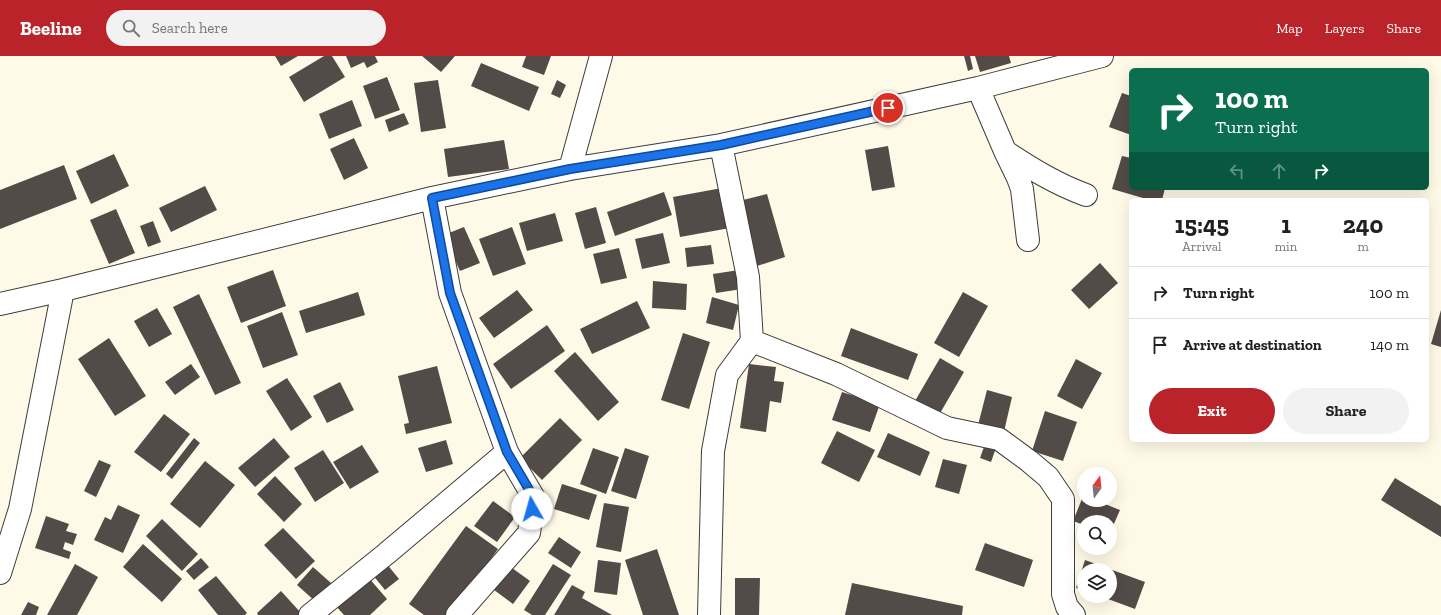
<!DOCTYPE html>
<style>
body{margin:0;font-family:"Zilla Slab",serif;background:#f2f2f2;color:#202124;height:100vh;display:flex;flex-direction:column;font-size:15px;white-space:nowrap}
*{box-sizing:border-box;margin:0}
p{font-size:13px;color:#757577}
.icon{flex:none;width:22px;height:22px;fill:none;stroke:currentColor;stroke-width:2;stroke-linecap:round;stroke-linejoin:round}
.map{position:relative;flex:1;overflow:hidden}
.details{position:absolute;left:1129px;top:142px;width:300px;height:244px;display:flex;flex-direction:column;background:#fff;border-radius:6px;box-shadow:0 4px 16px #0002}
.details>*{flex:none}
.top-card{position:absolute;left:1129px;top:12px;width:300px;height:122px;border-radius:6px;box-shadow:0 4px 16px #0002;background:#0b6e4f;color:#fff;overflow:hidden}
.needle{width:26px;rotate:15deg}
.controls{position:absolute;left:1077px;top:411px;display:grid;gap:8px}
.controls a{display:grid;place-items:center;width:40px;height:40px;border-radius:50%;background:#fff;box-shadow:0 4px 16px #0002;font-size:20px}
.pin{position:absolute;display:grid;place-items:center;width:34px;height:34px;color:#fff;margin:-17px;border:2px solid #fff;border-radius:50%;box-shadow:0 1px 4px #0007}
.me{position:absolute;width:44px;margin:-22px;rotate:353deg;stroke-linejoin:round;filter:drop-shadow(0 0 3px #0008)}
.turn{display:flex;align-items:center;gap:14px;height:84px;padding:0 20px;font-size:18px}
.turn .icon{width:52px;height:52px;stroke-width:2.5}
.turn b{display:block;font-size:28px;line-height:34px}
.lanes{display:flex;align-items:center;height:38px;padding:0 20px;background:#0003;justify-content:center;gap:20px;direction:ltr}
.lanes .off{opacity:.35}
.eta{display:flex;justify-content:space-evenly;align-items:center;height:68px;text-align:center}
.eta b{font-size:24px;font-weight:800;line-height:28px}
.button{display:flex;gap:8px;margin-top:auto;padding:8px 20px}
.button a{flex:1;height:46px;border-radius:24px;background:#b92329;color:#fff;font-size:16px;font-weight:800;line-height:46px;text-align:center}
.button a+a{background:#f2f2f2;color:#202124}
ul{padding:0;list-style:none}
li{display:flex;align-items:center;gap:12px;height:52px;padding:0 20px;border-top:1px solid #e0e0e0}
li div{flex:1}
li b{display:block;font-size:15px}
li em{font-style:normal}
header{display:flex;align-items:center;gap:24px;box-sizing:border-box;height:56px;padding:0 20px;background:#b92329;color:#fff}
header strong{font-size:19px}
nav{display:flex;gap:22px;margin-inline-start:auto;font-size:14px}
.search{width:280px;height:36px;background:#f2f2f2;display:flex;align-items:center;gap:10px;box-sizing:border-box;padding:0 14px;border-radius:22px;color:#757577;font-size:15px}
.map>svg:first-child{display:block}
</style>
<header>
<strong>Beeline</strong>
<div class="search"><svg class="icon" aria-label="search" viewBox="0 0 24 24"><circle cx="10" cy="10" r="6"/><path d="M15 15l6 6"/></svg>Search here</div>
<nav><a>Map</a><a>Layers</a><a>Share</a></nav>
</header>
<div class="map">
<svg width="1441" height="559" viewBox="0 0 1441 559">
<rect width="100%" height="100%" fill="#fffae7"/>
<path fill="#534b47" d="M275 0H298L281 10Z
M324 0H332L345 21 304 46 289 21Z
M346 0H375L378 6 367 12 364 6 351 12Z
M422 0H455L441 16Z
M526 0H551L544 19 522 11Z
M964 0H970L973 13 968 15Z
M975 0H1009L1011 7 980 16Z
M481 7 539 31 529 55 471 30Z
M387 21 400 54 375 63 363 30Z
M438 24 446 72 421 76 414 27Z
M557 24 566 29 560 42 551 38Z
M1122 37 1131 40V79L1109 71Z
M352 44 362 70 329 83 319 58Z
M404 57 409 68 389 76 385 64Z
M354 82 368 112 344 124 330 93Z
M504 84 509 113 448 121 444 93Z
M888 90 895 131 872 135 865 94Z
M114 98 129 130 91 148 76 115Z
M1122 100 1131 102V132H1165L1162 144H1150L1112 133Z
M64 109 77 143 0 173V134Z
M205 130 217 154 171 176 159 152Z
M722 132 730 172 680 181 673 141Z
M664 136 672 159 615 180 607 156Z
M767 138 785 201 757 210 743 144Z
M596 151 606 187 585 193 575 157Z
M116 153 135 197 109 208 90 164Z
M555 157 563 185 527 195 519 167Z
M153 165 161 186 148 191 140 170Z
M464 171 480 207 460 215 444 179Z
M512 171 526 208 493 220 479 183Z
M663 177 670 207 642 213 635 183Z
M711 189 714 208 687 211 685 192Z
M619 192 627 222 601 228 593 198Z
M1100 207 1118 227 1089 253 1071 234Z
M273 214 286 250 241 267 227 231Z
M739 214 742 233 716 237 713 218Z
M653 225 687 228 686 254 652 252Z
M517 234 533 254 494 282 479 262Z
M358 236 365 259 306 277 299 255Z
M963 236 988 250 959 301 934 287Z
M199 238 241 327 215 339 173 251Z
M712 241 739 249 733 274 706 267Z
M637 245 650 272 592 298 580 273Z
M157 252 172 278 149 291 134 265Z
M1441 254V291L1431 288Z
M282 256 298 299 263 312 247 270Z
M547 269 565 295 511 333 493 308Z
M851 272 918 298 908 324 841 300Z
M683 277 710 286 689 353 661 344Z
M109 282 146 340 115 360 78 303Z
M575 296 619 346 598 365 554 315Z
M940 302 964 316 939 359 915 345Z
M1076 303 1102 317 1082 353 1057 340Z
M191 308 200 321 175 339 165 326Z
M749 308 776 311 774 325 784 326 781 347 770 345 766 376 740 372Z
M437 310 452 367 406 378 404 368 409 367 398 320Z
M287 322 312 361 291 375 266 335Z
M340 326 354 354 327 367 313 340Z
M987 334 1012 341 1003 380 977 373Z
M842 336 880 348 870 376 832 364Z
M1045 355 1077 366 1063 405 1032 395Z
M164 358 190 378 161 416 134 396Z
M560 362 582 384 542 424 520 402Z
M837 375 875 394 859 426 821 407Z
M888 377 930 396 920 420 877 401Z
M194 382 200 387 172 423 166 418Z
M274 382 290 401 255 431 238 412Z
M446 384 453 408 426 416 418 392Z
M985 388 996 392 991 406 980 402Z
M362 389 379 416 350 433 333 406Z
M593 392 619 401 606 438 580 428Z
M625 392 649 400 636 443 611 435Z
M323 394 344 427 315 446 294 412Z
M943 403 967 409 959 438 935 431Z
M99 404 111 409 96 441 84 435Z
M205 405 235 429 200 472 170 448Z
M275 420 302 448 284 466 257 438Z
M1395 422 1441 450V481L1381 444Z
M562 428 597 439 589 464 554 453Z
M1084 438V444H1095L1120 454 1110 477V466H1084V469L1073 465Z
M493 445 515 461 497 486 474 470Z
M604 447 629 451 621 496 596 491Z
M118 449 140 459 123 497 94 484 105 461 111 464Z
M46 460 69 468 66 475 77 478 73 489 65 486 63 493 71 496 69 503 35 492Z
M162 463 198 498 182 515 146 480Z
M466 470 498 493 450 559H424L409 548Z
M283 472 315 505 296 523 264 489Z
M559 481 581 496 571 512 548 497Z
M985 487 1033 504 1024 531 975 514Z
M143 488 182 523 162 546 123 511Z
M657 493 679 559H643L625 504Z
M201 502 209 511 194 524 186 515Z
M598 504 621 507 617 539 594 536Z
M1085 504 1145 526 1135 553 1100 540H1110V514H1084V534L1076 532Z
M386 507 399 523 385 534 372 518Z
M75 508 98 521 77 559H47Z
M553 508 571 519 545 559H532L524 554Z
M508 509 530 525 513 548 490 531Z
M313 511 331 527 315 545 297 529Z
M216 520 247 557 245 559H218L198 534Z
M368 521 387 543 370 559H344L335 549Z
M735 522H760L759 559H735Z
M852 527 963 550 962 559H845Z
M572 529 585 536 582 542 612 559H554Z
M281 535 301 557 299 559H258L257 557Z
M28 546 39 551 36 559H21Z"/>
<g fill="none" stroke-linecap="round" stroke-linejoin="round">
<defs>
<path id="minor" d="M978 32 1005 95 1018 122 1022 133 1028 184
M1006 96C1032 113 1056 128 1086 139
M570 113 601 0
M0 248 63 234 432 142 570 113 721 89 978 32 1102 0
M752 285 836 318 947 372 999 383 1029 405 1048 421 1063 443V538L1067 551 1074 559
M0 517 20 453 63 234
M310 559 386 498 507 396 450 237 432 142
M457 559 529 477 534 442 507 396
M709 559 713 395 727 319 752 285 748 221 721 89"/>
</defs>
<use href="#minor" stroke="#3d3d3d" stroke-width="24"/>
<use href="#minor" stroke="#fff" stroke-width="22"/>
</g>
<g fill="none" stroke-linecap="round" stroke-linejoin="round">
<defs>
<path id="route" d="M532 453 534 442 507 396 450 237 432 142 570 113 721 89 888 52"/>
</defs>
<use href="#route" stroke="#114b97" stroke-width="10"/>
<use href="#route" stroke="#1a73e8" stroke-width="7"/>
</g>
</svg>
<div class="controls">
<a><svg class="needle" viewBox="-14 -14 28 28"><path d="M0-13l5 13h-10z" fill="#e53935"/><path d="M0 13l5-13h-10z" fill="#757577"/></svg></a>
<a><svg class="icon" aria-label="search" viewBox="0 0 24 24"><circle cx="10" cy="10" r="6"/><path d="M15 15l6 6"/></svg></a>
<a><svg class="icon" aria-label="layers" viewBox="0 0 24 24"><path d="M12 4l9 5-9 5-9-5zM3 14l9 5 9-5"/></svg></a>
</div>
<div class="pin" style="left:888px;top:52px;background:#d93025"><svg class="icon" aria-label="arrive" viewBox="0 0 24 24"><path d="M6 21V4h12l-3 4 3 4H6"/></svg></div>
<svg class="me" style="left:532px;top:453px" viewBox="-20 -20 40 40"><circle r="19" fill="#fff"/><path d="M0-13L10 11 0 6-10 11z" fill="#1a73e8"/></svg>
<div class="top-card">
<div class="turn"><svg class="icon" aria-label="right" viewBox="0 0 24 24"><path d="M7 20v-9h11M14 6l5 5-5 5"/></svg><div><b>100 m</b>Turn right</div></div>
<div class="lanes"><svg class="icon off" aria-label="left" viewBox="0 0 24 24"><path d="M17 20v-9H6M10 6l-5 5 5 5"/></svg><svg class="icon off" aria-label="ahead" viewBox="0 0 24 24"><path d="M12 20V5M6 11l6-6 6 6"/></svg><svg class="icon" aria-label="right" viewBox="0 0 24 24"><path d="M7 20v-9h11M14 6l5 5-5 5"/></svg></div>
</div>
<section class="details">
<div class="eta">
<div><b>15:45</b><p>Arrival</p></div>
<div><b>1</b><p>min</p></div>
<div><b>240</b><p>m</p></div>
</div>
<ul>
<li><svg class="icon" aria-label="right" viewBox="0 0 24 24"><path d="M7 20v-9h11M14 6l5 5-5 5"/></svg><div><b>Turn right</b></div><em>100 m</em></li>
<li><svg class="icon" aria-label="arrive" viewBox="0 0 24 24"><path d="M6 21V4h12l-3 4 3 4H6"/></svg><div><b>Arrive at destination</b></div><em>140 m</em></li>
</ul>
<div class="button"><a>Exit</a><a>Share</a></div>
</section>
</div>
